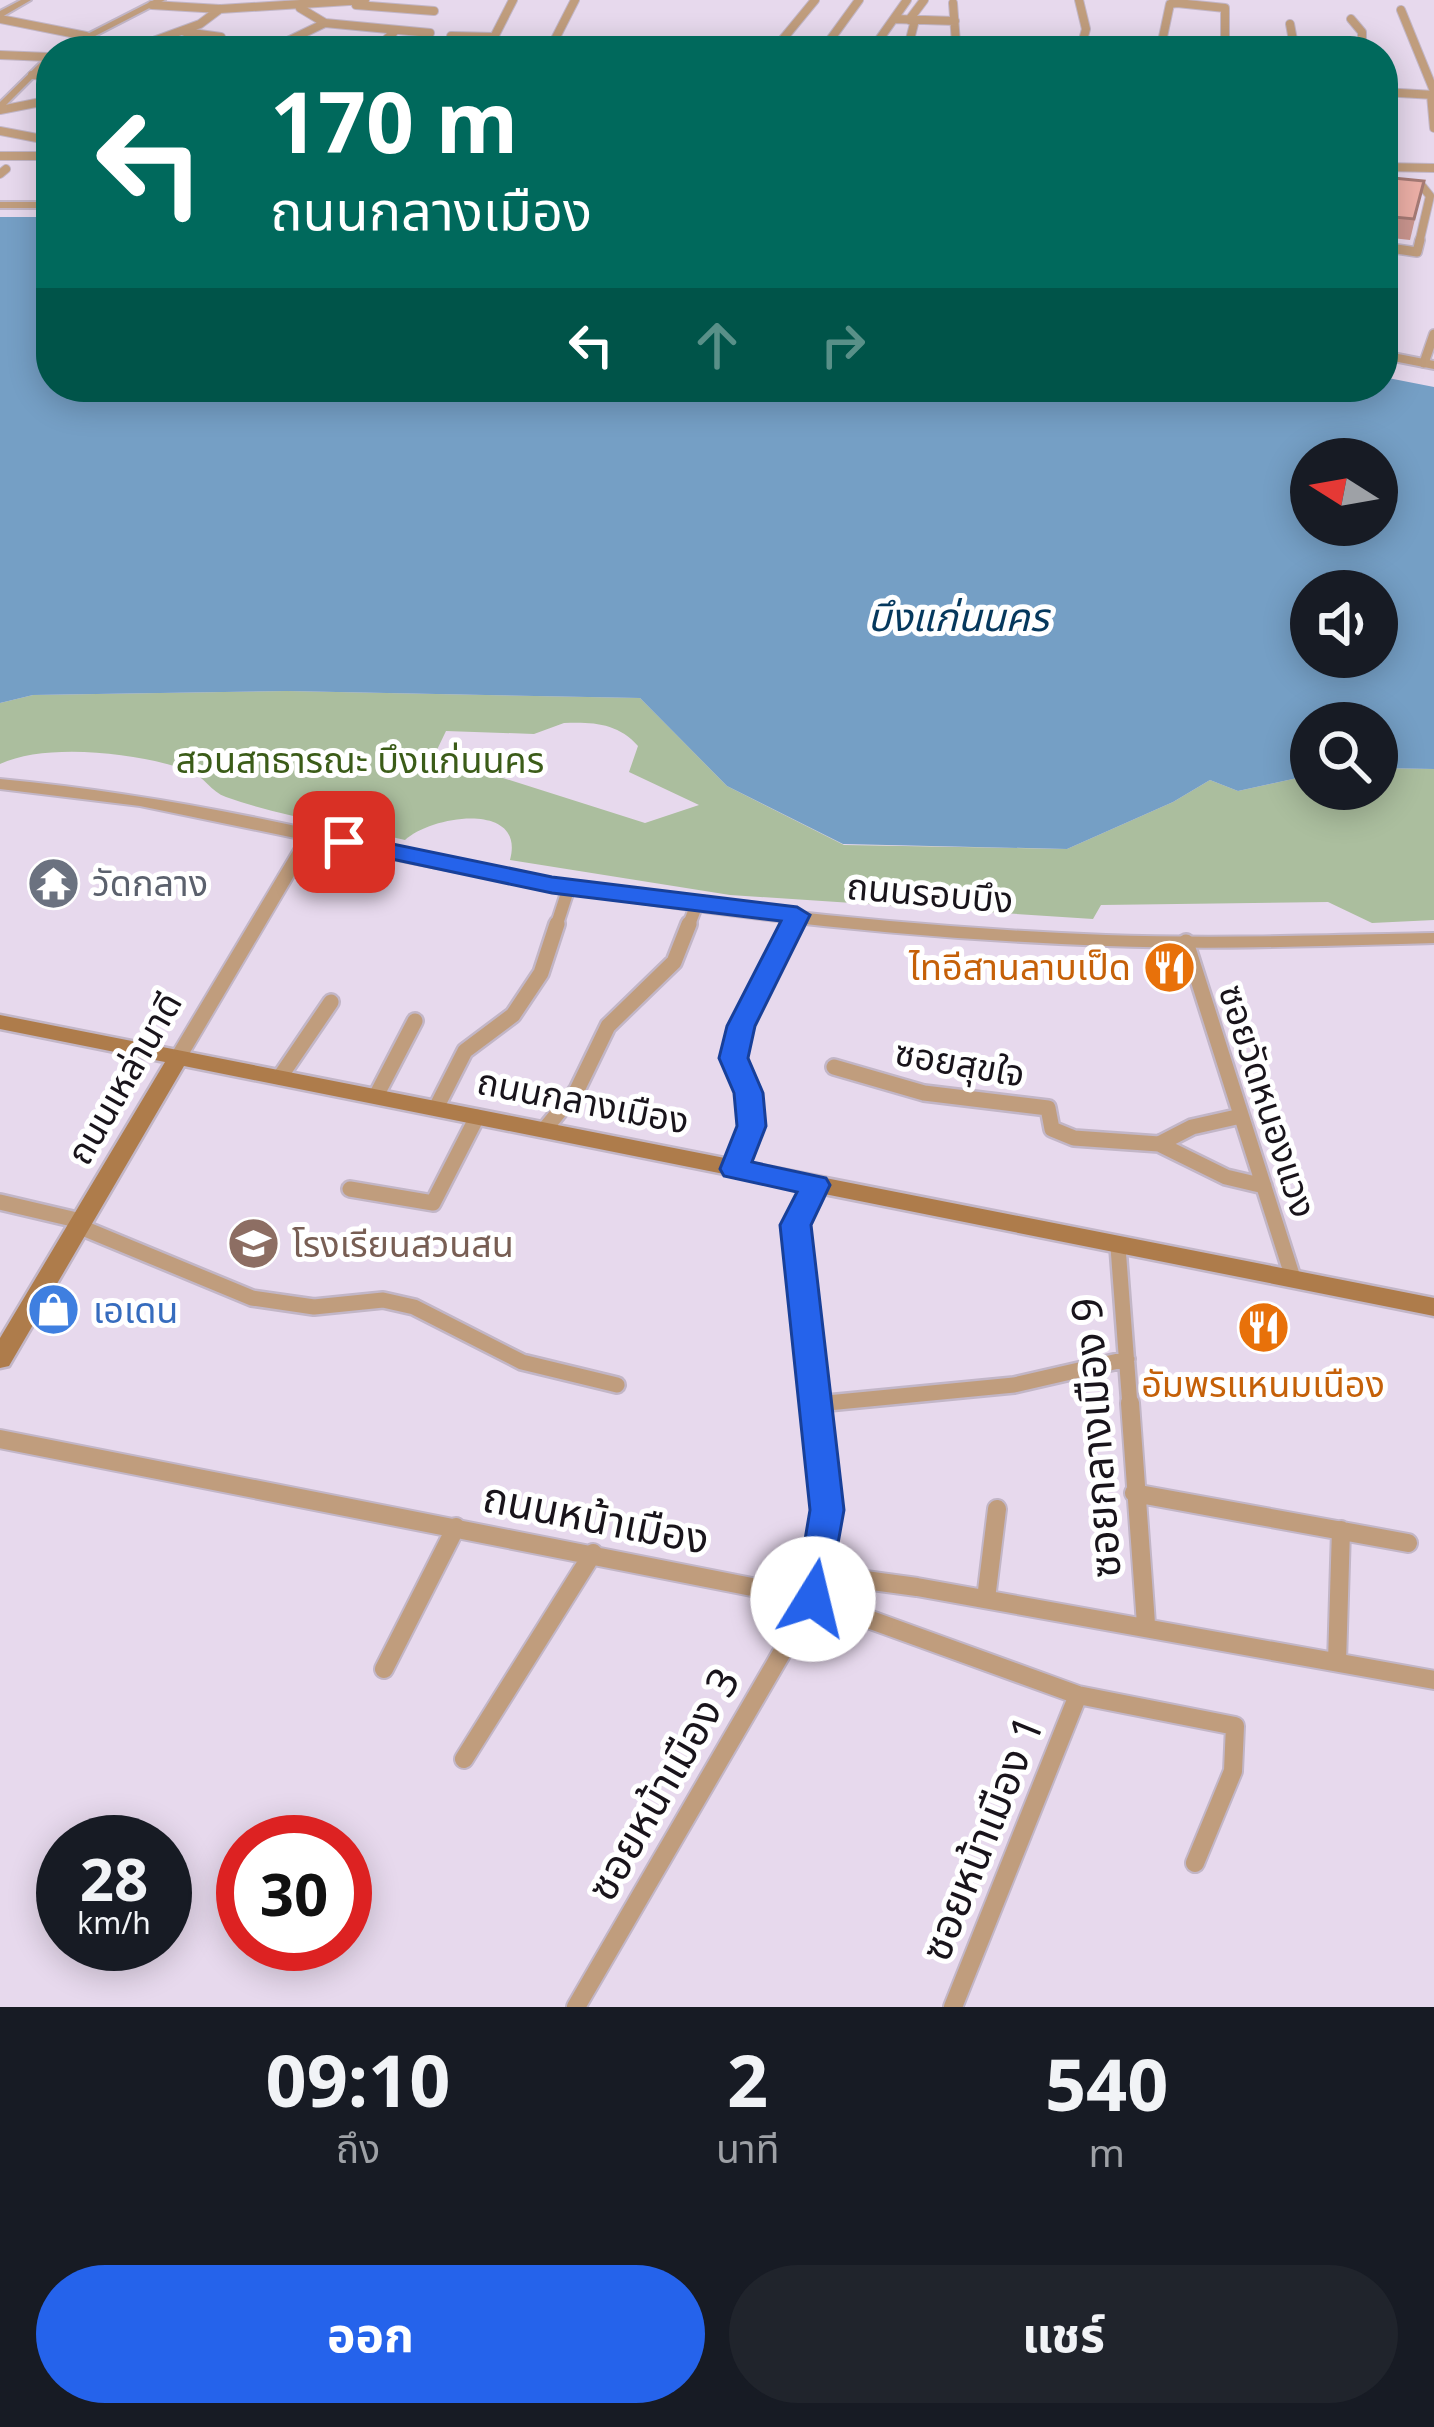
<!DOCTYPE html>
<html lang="th">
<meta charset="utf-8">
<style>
body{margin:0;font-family:"Noto Sans","Noto Sans Thai",sans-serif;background:#20242c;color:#f1f3f6;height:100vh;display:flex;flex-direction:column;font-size:45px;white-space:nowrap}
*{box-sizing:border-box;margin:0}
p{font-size:39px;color:#9ea1a6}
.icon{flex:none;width:66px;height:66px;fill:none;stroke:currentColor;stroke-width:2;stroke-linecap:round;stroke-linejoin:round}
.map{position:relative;height:2007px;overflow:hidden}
.drawer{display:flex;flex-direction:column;background:#171b24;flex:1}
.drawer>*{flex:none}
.top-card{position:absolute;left:36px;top:36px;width:1362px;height:366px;border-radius:48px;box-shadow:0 6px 30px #0003;background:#00695c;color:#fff;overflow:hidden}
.needle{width:78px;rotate:281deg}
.fabs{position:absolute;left:1290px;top:438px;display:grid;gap:24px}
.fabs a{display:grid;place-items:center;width:108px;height:108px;border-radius:50%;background:#171b24;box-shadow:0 6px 30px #0003;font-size:60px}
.speed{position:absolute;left:36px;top:1815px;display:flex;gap:24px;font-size:60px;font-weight:700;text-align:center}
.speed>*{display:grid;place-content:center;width:156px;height:156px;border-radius:50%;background:#171b24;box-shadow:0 6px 30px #0003;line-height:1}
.speed small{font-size:30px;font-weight:400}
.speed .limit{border:18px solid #d22;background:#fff;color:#111}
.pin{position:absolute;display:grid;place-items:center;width:102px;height:102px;color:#fff;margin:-51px;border-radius:24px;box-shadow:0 6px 18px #0006}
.me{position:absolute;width:132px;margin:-66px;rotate:9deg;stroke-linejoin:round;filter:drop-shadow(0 0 9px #0008)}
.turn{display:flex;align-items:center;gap:42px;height:252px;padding:0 36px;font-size:54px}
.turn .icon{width:156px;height:156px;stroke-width:2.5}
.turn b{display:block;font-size:84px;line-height:102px}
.lanes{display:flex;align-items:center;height:114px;padding:0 36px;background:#0003;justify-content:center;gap:60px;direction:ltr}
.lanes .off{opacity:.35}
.eta{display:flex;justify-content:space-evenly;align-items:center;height:204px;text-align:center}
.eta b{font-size:72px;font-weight:700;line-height:84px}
.action{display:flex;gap:24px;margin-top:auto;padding:24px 36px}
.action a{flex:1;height:138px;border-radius:72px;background:#2563eb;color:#fff;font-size:48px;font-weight:700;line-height:138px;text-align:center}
.action a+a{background:#20242c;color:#f1f3f6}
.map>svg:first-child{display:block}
</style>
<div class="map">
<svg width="1434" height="2007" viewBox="0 0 1434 2007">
<rect width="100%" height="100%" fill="#e7d9ed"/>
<path fill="#abbe9e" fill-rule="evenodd" d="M287 691 640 698 727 786 844 845 1067 849 1173 802 1210 780 1238 791 1311 775V789H1377V768L1434 769V920L1372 923 1328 902 1101 905 1093 919 730 895 510 860C526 801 432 815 405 840 346 826 282 817 226 797 211 792 204 776 189 771 141 753 47 742 0 764V703L33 695ZM564 723C593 722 618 723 638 746L629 772 699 805 645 823 434 756 446 731 534 734Z"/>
<path fill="#759fc5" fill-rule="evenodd" d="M0 217H51V387H1383V377L1434 387V769L1377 768V723H1311V775L1238 791 1210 780 1173 802 1067 849 843 844 727 786 640 698 287 691 33 695 0 703ZM1311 459H1377V525H1311ZM1311 591H1377V657H1311Z"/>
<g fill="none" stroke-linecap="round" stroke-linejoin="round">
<defs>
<path id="minor-far4" d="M1079 0 1086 29 1080 51
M152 5 220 9 365 0
M356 5 434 11
M300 8 325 23 430 33
M1401 10 1434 91
M0 19 86 36
M894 19 955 21
M1351 19 1362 32V51
M909 20 924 0
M1290 24 1295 51
M185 32 221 37
M451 36 494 37
M491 43 552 45
M279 48 305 51
M488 49 513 0
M550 49 575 0
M141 51 140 46 200 24 220 9
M267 51 325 23
M374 51 396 30
M773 51 815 0
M822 51 859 0
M871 51 907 0
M907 51 915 20
M952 51 956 43 953 3
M1160 51 1170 4 1177 3 1225 8V51
M0 55 48 57
M32 75 51 76
M1383 92 1434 95
M1431 95 1434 128
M0 110 51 100
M0 131 37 138
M0 156H42
M1383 167 1434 168
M0 174 6 169
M1383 181 1422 186 1430 196 1419 243"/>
<path id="minor-far3" d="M1383 247 1417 252 1420 240
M1424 363 1434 334"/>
<path id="minor-far2" d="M556 927 569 887
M688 927 697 904
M791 927 797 915"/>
<path id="minor-far1" d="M1186 942 1293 1278
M834 1067 924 1093 1048 1108 1052 1129 1074 1138 1159 1144 1226 1177 1264 1186
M280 1077 331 1002
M376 1096 415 1021
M436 1108 465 1051 513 1015 541 973 557 924
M544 1130 577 1090 608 1026 674 962 689 924
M1159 1144 1192 1127 1241 1116
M735 1169 751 1126 748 1093 733 1057 741 1026 793 924
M815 1185 796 1225 816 1406
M350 1189 433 1203 477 1117
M0 1202 81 1221
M78 1226 252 1298 314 1307 383 1300 414 1307 522 1362 617 1385
M1118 1247 1130 1406
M817 1404 1014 1385 1127 1359"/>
<path id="minor" d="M1130 1403 1146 1624
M817 1404 827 1403
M0 1439 813 1599 1078 1695 1235 1726 1233 1771 1195 1863
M1134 1493 1408 1543
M813 1599 843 1577 917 1587 1434 1680
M986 1599 997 1509
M1337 1662 1341 1530
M384 1669 456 1527
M464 1759 593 1553
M576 2007 813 1599 827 1510 815 1403
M953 2007 1078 1695"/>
<path id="tertiary" d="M21 0H31L0 18V11Z
M154 0H165L66 51H54Z
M51 52V60L0 111V102Z
M0 202H51V208H0Z
M1383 351 1434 361V369L1383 359Z
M0 779C105 789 211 807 314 830 392 847 473 867 554 880 737 908 921 928 1106 935 1216 939 1325 935 1434 933V943C1325 946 1216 950 1107 946 840 936 574 901 314 842L188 1056 179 1062 170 1056 300 839 140 806 0 789Z"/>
<path id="secondary" d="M0 1015 1434 1298V1316L184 1066 9 1366 0 1368V1338L165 1062 0 1029Z"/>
</defs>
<use href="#minor-far4" stroke="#c2b6c7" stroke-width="10"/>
<use href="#minor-far3" stroke="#c2b6c7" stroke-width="12"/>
<use href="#minor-far2" stroke="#c2b6c7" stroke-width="16"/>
<use href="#minor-far1" stroke="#c2b6c7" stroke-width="20"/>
<use href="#minor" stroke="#c2b6c7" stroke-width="22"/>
<use href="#tertiary" stroke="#c2b6c7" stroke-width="4"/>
<use href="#secondary" stroke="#c2b6c7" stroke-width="5"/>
<use href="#minor-far4" stroke="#c09d7d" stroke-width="8"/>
<use href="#minor-far3" stroke="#c09d7d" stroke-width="9"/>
<use href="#minor-far2" stroke="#c09d7d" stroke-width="12"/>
<use href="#minor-far1" stroke="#c09d7d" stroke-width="15"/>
<use href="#minor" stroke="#c09d7d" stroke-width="18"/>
<use href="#tertiary" fill="#c09d7d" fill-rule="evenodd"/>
<use href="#secondary" fill="#ae7c4b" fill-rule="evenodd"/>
</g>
<path fill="#cc9790" d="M1383 177 1424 181 1410 240 1383 237Z"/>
<path fill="#edb0a7" stroke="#a67b75" stroke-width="3" d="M1383 177 1424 181 1414 219 1383 216Z"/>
<path fill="#2563eb" stroke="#184099" stroke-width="3" d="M344 834 552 877 797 907 810 915 755 1026 748 1058 763 1093 766 1126 752 1162 826 1178 830 1185 811 1225 844 1510 826 1610 813 1614 801 1610 795 1599 810 1510 780 1225 797 1192 724 1176 720 1169 737 1126 734 1093 719 1058 727 1026 781 921 552 893 335 847 331 842 335 836Z"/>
<defs>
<symbol id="temple-disc" viewBox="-11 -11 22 22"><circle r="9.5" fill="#6b7280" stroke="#fff"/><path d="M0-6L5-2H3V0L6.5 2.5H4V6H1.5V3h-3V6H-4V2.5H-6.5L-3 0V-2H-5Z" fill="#fff"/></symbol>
<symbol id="restaurant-disc" viewBox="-11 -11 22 22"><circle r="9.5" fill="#e8710a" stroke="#fff"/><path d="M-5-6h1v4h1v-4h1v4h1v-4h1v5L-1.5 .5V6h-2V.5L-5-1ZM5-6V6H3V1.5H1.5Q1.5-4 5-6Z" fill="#fff"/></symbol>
<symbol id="school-disc" viewBox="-11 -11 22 22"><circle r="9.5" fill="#8d6e63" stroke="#fff"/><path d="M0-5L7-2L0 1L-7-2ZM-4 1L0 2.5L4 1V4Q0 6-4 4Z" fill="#fff"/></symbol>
<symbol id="shop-disc" viewBox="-11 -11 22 22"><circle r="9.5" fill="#3f7fe0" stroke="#fff"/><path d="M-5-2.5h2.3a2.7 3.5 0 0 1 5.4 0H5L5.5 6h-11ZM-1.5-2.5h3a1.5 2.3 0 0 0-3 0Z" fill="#fff"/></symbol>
</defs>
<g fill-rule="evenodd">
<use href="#temple-disc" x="24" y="854" width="59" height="59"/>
<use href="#restaurant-disc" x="1140" y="938" width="59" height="59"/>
<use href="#school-disc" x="224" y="1214" width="59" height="59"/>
<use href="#shop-disc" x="24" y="1280" width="59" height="59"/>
<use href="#restaurant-disc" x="1234" y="1298" width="59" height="59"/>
</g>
<g text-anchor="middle" stroke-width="10" stroke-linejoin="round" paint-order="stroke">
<g font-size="36" fill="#3b5c18" stroke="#fff">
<text x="360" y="773">สวนสาธารณะ บึงแก่นนคร</text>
</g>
<g font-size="36" fill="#5b616d" stroke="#fff" text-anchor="start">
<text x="92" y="896">วัดกลาง</text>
</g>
<g font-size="36" fill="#19141b" stroke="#fff">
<text transform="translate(930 893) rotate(5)" y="13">ถนนรอบบึง</text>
<text transform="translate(960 1063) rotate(10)" y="13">ซอยสุขใจ</text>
<text transform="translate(124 1078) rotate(-60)" y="13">ถนนเหล่านาดี</text>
<text transform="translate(583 1101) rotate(11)" y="13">ถนนกลางเมือง</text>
<text transform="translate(1268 1101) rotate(72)" y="13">ซอยวัดหนองแวง</text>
</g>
<g font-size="36" fill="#c56008" stroke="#fff" text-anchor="end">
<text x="1131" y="980">ไทอีสานลาบเป็ด</text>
<text x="1263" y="1397" text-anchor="middle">อัมพรแหนมเนือง</text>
</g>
<g font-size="36" fill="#785e54" stroke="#fff" text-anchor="start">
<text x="292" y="1257">โรงเรียนสวนสน</text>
</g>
<g font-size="36" fill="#366cbe" stroke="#fff" text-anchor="start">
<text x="93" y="1323">เอเดน</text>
</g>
<g font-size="39" font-style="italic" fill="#05385d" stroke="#fff">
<text x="958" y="631">บึงแก่นนคร</text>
</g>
<g font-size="42" fill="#19141b" stroke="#fff">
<text transform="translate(1096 1438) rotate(-94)" y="15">ซอยกลางเมือง 9</text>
<text transform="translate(596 1518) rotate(11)" y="15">ถนนหน้าเมือง</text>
<text transform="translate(663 1784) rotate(-60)" y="15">ซอยหน้าเมือง 3</text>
<text transform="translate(982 1838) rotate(-68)" y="15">ซอยหน้าเมือง 1</text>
</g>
</g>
</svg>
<div class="fabs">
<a><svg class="needle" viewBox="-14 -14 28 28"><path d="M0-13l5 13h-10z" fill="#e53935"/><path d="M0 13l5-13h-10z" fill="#9ea1a6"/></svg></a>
<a><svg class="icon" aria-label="sound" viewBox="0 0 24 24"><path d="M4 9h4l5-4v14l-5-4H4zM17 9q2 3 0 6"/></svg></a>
<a><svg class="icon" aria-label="search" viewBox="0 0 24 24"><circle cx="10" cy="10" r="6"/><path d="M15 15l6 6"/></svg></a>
</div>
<div class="speed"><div>28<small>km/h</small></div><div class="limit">30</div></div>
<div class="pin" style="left:344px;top:842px;background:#d93025"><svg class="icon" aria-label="arrive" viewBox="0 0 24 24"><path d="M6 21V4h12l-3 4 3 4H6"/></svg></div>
<svg class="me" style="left:813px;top:1599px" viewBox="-20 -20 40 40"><circle r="19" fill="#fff"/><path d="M0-13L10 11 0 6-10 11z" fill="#2563eb"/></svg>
<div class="top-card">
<div class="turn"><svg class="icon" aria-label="left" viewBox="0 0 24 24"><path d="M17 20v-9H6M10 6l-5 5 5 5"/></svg><div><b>170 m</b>ถนนกลางเมือง</div></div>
<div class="lanes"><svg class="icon" aria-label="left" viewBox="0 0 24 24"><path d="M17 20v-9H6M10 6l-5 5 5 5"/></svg><svg class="icon off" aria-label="ahead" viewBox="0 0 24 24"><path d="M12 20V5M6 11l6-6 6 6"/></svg><svg class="icon off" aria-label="right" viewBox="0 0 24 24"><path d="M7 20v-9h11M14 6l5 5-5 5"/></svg></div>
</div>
</div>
<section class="drawer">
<div class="eta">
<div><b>09:10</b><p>ถึง</p></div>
<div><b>2</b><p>นาที</p></div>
<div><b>540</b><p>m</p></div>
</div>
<div class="action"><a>ออก</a><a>แชร์</a></div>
</section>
